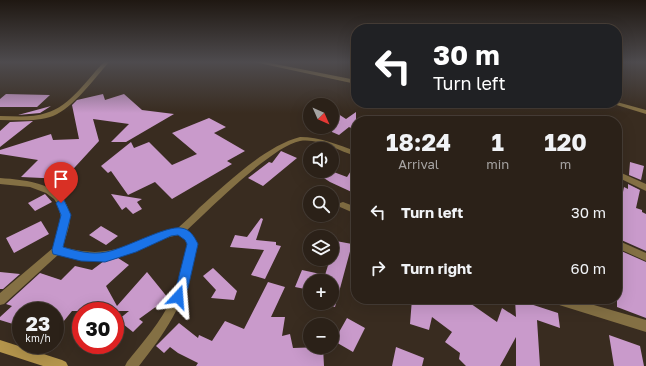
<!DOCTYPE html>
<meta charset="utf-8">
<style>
body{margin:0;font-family:"Golos Text",sans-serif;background:#332921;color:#f1f3f6;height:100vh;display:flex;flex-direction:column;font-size:15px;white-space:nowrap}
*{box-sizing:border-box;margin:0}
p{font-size:13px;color:#a6a3a2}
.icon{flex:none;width:22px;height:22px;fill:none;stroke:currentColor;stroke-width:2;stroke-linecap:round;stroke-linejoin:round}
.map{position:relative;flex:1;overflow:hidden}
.drawer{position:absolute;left:351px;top:116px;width:271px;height:188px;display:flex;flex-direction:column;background:#2b2118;border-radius:16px;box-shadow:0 4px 16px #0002,0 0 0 1px #473e37}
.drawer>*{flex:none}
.banner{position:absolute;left:351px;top:24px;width:271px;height:84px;border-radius:16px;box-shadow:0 4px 16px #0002,0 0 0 1px #473e37;background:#202124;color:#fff;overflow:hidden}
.needle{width:26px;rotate:135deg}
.tools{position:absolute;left:303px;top:98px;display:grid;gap:8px}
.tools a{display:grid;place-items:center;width:36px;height:36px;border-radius:50%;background:#2b2118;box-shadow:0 4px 16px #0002,0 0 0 1px #473e37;font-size:20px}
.speed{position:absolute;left:12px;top:302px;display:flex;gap:8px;font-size:20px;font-weight:700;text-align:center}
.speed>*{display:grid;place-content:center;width:52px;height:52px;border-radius:50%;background:#2b2118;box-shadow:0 4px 16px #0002,0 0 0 1px #473e37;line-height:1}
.speed small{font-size:10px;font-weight:400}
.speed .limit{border:6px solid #d22;background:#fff;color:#111}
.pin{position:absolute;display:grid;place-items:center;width:34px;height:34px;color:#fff;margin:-41px -17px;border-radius:50% 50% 50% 0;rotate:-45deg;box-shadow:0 0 4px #0007}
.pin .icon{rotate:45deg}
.me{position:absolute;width:44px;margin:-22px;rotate:19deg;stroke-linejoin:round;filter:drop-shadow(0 0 3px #0008)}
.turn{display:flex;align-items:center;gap:14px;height:84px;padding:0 16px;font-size:18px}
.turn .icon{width:52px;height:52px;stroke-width:2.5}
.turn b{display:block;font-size:28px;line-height:34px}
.eta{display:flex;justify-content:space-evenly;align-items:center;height:68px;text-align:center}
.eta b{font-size:24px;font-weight:700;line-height:28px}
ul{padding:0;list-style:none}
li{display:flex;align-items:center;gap:12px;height:56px;padding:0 16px}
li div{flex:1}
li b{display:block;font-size:15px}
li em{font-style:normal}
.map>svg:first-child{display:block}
</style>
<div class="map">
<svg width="646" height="366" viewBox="0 0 646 366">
<rect width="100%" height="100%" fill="#392c20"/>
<path fill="#c99acb" d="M6 94 50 95 37 107H0V99Z
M103 94 105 100 124 94 142 110 174 114 126 142H111L129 124 93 119 99 141 64 179 21 177 38 160 0 154V150L51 134 53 140 79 139 72 105 77 100Z
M51 106 40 113 18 115Z
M332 110 346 119 356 112V131L349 127 339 135 332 132Z
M209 118 226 127 214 133 245 151 227 161 232 164 172 199 155 182 128 195 111 171 108 173 101 166 131 142 134 148 149 142 172 165 197 154 172 133Z
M33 121 0 147V131L10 122Z
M281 151 297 158 263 186 248 178 269 162 272 163Z
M630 162 644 166 641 180 629 175Z
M356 163V194L330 182 313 171H331L347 177Z
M628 184 640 190 636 208 642 210V212L646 214V251L619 239 623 214 617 212V195L622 197 624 187 628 189Z
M45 194 52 202 35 211 28 203Z
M111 194 142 199 137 202 142 209 133 214 126 207 122 210Z
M261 218 263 219 256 240 276 242V245L281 246 265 279 251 275 264 250 230 247 235 235 247 237Z
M41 221 49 234 14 253 6 238Z
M101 226 118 236 106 245 89 235Z
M336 241 352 244 335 307 332 306V281H310V290L295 287 302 270 325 275 330 259H332V252Z
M619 250 646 262V318L617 307V256Z
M118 258 129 265 106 286 117 306 147 272 168 298 139 319 143 322 133 332 118 320 129 311H72L55 332V311H21V316L13 324 0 320V317L12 306 6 304 40 273 61 280 75 266 92 270 104 261Z
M213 268 237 291 234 300 211 298 216 290 203 276Z
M0 272 20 274 3 289H0Z
M268 282 285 287 271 317H285L282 336 290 334 293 348 323 347 324 366H196L198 363 178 353 170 347 164 353 156 346 179 323 198 338 199 335 212 341 225 321 244 329Z
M412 299H464L497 322 502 308 516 317 515 299 558 313 560 328 537 320 540 366H516V337L500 366H466L459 359 460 353 445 342 452 332 432 317 429 330 410 324Z
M347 318 365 328 353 352 334 341Z
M609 335 640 346 644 366H614Z
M396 347 424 358 422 366H392Z"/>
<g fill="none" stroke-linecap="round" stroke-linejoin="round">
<path fill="#847044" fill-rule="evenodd" d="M104 62H109C95 78 73 108 53 116 36 122 18 120 0 120V116C15 116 32 118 46 113 71 106 87 79 104 62Z
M254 62H265L356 80V84Z
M352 62H356V68L354 67Z
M617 102 646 110V114L610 103Z
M300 137C320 137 338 145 356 151V156C338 151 319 138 300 141 272 146 209 210 186 231 200 240 196 249 193 263 184 305 165 333 139 366H125L127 362C143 342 161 322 172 298 180 281 184 262 187 244L185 239 179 235C165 237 153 244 141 249 111 262 90 263 59 254L4 304 0 305V293L53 248 61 218 58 205 54 199 46 193 30 187 0 184V178C26 180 67 183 70 217 70 227 65 238 63 247 104 258 119 249 156 234 163 231 173 231 179 227 186 221 193 214 199 208 226 184 265 146 300 137Z
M617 171 646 184V191L617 177Z
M343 202 356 207V214L340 207 339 205 340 203Z
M617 240 646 253V261L617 248Z
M551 299H573L646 320V332L556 304 552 303Z"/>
<path fill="#b4954c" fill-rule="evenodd" d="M0 340 62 360 66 362 68 366H43L0 352Z"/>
</g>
<linearGradient id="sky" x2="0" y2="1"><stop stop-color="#1f1812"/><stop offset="0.55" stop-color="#4e4b4e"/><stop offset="1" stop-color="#4e4b4e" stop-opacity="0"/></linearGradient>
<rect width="646" height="113" fill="url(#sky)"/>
<path fill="#1a73e8" stroke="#114b97" d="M61 199 64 200 71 215 63 247C76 251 92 255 106 252 124 249 167 225 181 228 190 229 194 236 198 244L188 288 182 301 178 303 173 301 172 297 176 288 187 244 185 240 178 235 171 236 136 252 105 262 81 261 53 254 52 250 61 215 56 203Z"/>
</svg>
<div class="tools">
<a><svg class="needle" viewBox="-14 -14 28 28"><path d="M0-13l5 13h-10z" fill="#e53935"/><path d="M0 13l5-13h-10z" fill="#a6a3a2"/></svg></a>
<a><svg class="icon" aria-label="sound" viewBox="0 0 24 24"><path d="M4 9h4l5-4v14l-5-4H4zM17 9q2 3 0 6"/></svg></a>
<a><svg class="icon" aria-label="search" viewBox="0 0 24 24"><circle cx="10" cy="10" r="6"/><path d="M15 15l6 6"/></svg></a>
<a><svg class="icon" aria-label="layers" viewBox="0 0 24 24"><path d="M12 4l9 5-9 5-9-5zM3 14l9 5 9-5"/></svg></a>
<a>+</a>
<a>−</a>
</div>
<div class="speed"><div>23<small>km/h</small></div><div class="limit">30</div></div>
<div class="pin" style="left:61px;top:203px;background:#d93025"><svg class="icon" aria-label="arrive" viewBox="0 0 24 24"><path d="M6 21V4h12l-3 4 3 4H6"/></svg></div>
<svg class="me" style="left:178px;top:297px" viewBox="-20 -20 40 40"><path d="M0-17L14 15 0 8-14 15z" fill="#1a73e8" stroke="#fff" stroke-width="4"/></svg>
<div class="banner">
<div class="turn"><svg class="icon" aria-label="left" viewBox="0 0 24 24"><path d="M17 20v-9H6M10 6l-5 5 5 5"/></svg><div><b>30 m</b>Turn left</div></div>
</div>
<section class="drawer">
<div class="eta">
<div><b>18:24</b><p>Arrival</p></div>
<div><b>1</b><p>min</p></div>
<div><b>120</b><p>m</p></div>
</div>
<ul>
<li><svg class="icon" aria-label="left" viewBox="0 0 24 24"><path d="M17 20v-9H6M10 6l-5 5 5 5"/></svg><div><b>Turn left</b></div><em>30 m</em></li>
<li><svg class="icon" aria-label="right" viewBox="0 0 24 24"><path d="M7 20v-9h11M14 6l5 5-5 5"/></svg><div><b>Turn right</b></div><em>60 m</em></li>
</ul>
</section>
</div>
